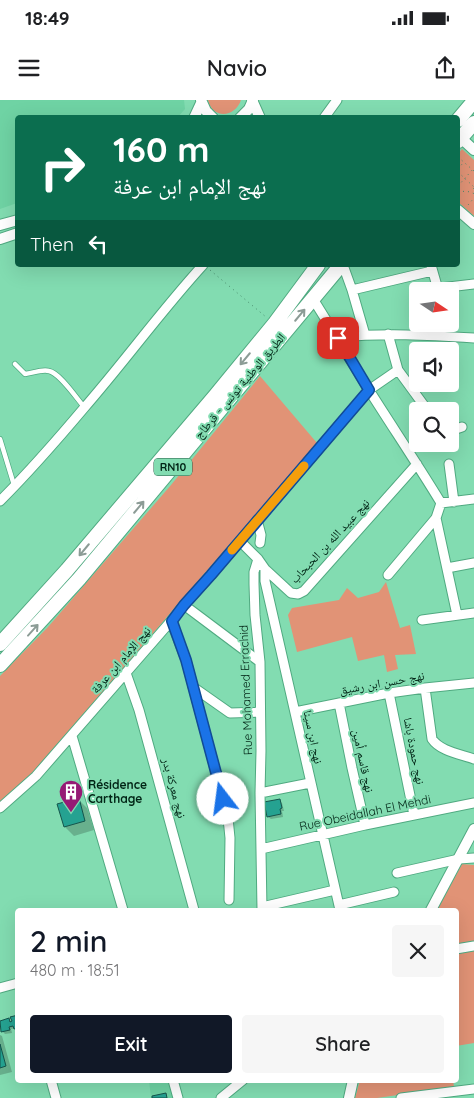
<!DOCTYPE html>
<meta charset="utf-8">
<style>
body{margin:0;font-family:Quicksand,"Noto Naskh Arabic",sans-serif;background:#f6f6f6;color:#202124;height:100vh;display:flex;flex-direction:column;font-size:19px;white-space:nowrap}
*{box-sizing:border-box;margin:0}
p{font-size:16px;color:#757577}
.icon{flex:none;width:28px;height:28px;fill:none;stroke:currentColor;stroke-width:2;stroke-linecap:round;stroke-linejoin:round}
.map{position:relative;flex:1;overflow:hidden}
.drawer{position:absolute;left:15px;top:808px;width:444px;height:175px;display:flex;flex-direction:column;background:#fff;border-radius:5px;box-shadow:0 5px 20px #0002}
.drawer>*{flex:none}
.hud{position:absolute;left:15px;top:15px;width:445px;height:152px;border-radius:5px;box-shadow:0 5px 20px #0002;background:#0b6e4f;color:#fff;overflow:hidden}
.needle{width:32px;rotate:103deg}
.buttons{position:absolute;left:409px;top:182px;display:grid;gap:10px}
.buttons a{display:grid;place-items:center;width:50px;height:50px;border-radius:5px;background:#fff;box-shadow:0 5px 20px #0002;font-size:25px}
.pin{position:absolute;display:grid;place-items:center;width:42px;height:42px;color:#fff;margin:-21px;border-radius:10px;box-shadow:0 2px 8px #0006}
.me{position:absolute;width:55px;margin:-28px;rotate:345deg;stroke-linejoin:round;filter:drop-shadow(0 0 4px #0008)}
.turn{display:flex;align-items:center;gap:18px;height:105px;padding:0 15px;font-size:22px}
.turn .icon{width:65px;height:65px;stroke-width:2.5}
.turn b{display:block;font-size:35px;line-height:42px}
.then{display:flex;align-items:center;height:48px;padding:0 15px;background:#0003;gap:10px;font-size:19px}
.round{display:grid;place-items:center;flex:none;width:52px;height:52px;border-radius:5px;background:#f6f6f6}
.head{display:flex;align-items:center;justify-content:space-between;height:85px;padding:0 15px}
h1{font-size:30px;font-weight:600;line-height:38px;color:#111827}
.primary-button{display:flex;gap:10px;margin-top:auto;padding:10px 15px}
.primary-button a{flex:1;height:58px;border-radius:5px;background:#111827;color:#fff;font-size:20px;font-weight:600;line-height:58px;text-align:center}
.primary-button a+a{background:#f6f6f6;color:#202124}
.status{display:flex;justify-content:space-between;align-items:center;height:35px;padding:0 25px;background:#fff;direction:ltr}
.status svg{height:14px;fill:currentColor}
header{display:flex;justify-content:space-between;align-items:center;height:65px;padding:0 15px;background:#fff;font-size:22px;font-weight:600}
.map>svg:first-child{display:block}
</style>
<div class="status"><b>18:49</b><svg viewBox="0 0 49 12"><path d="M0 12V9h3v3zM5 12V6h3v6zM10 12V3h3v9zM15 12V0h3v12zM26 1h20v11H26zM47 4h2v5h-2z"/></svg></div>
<header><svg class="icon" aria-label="menu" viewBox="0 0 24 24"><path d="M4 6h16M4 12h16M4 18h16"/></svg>Navio<svg class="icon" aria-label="share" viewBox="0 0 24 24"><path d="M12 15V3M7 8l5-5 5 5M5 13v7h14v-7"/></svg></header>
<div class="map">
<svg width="474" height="998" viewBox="0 0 474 998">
<rect width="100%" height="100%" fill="#82dcb1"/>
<path fill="#6fd3a4" d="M0 0H184L185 9 177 18H18L17 103 0 109Z
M149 980H169L173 998H151Z"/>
<path fill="#e19376" d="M208 0H241C235 18 212 19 208 0Z
M462 49 474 60V116L458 102V54Z
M260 276 317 343 30 676 0 705V576L48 527 171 385Z
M386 482 400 528 410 525 416 554 395 555 398 569 387 572 384 555 358 561 352 537 297 552 288 515 292 508 339 500 347 488 358 498 379 492Z
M462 764 474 765V841L456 844V810H437Z
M474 850V943L456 946V853Z
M360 980H453L454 987 377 998H355Z"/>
<path fill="#0003" d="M78 699 87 708 94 730 74 736 65 727 59 705Z
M279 700 282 703 284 711H282L283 717 271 719 268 717Z
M18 916V931L15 928 11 929 12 933 5 934 3 932 0 922 8 919 14 925Z
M0 935 2 936 12 972 0 975Z"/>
<path fill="#25a291" stroke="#15554c" d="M79 698 85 721 64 727 57 704Z
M280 699 282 708 280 709 281 714 267 717 264 702Z
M18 915V928L14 929 13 926 9 927 10 930 1 932 0 921 9 918 10 922 12 921 10 917Z
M0 944 6 966 0 968Z
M166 993 167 998H152V996Z"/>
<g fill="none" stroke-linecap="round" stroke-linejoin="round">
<defs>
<path id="service" d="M15 264 25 274C33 273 42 269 49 271 60 273 77 299 85 308
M0 339 14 385"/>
<path id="minor" d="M324 18 337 0
M343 165 352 190 365 235
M431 165 437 186 440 188 474 184
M352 190 432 171
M313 199C332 229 350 260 369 290 393 328 418 365 441 403L474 399
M388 234 398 270 428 311
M338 237C385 233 427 235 474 238
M450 331 462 327
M449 364 454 402
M0 401C29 372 57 340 84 308 125 261 161 211 203 165
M436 418 457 515
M257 420 261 435 260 443
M240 441 258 459 265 469 291 493 298 494 304 491 417 364
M258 459 254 472V484L255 515 260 562 261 651 260 693 262 810
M447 468 474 463
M265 469V481L340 810
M388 475 436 418 441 403
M184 505 260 562
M422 520 474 513
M171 521 186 560 228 718 230 738 229 800
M126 573 139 610 194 810
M193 587 230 613 260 612
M425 588 432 639C440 651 460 654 474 659
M389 593 414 715
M339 603 352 668 365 725
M295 612 389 593 425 588 474 583
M72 636 123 810
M260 693 310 683
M0 708 36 676 171 521 184 505 211 475 369 290 398 270
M261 749 365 725 474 703
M397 773 459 759 474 758
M339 805 394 792
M262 807 335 790
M456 849 474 846
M0 888 18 883
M51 980 56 998
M173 980 178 998
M221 998 243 980
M401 998 474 989"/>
<path id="tertiary" d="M201 0 206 11 213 18
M252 0 260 18
M194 18 201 3
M240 18 249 9 253 0
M461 38 474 50
M458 110 474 124
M0 125 18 120
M0 139 18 133
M431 810 474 729
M349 998 353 980"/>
<path id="trunk" d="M458 20 474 1
M458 41 474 23
M0 544 67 470 215 296 275 223 318 165
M0 565 79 479 341 165"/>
</defs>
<use href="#service" stroke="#50aa81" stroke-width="6"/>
<use href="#minor" stroke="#50aa81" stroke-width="11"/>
<use href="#tertiary" stroke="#50aa81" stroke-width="12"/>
<use href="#trunk" stroke="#50aa81" stroke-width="16"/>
<path stroke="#488a6b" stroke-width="1" stroke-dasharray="1 4" stroke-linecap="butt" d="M458 57 474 71
M458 69 463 63
M458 72 474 87
M458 86 474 68
M474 88 473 92 474 96
M458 91 473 92
M468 105 474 98
M210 170 266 217"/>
<use href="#service" stroke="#fff" stroke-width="4.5"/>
<use href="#minor" stroke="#fff" stroke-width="9"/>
<use href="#tertiary" stroke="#fff" stroke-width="10"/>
<use href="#trunk" stroke="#fff" stroke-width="14"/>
</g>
<defs><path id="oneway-shaft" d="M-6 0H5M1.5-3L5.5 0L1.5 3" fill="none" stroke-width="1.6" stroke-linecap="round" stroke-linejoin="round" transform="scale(1.25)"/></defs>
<g stroke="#8c9c96">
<use href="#oneway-shaft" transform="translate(300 215) rotate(-50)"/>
<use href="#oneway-shaft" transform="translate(245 259) rotate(130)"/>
<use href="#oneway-shaft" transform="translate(139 407) rotate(-50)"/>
<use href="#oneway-shaft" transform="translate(84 450) rotate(130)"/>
<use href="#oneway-shaft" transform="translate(33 530) rotate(-48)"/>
</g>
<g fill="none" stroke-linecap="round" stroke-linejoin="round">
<defs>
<path id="route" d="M223 699 186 560 172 521 184 505 211 475 369 290 338 238"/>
</defs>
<use href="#route" stroke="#114b97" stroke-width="12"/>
<use href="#route" stroke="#1a73e8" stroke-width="9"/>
<path stroke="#f59e0b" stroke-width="9" d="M232 450 304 366"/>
</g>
<defs>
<symbol id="building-pin" viewBox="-11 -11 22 30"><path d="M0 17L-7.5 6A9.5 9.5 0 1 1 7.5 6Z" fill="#961a75" stroke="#82dcb1"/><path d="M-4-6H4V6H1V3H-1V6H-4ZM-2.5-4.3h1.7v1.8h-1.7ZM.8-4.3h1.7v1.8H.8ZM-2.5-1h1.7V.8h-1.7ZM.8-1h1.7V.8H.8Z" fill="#fff"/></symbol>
</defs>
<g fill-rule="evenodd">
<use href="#building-pin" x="57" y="678" width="28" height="38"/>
</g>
<g text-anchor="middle" stroke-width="4" stroke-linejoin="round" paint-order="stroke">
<rect fill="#82dcb1" stroke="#275b44" stroke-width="1" x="154" y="358.5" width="38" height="17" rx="4"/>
<g font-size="11" font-weight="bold" fill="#002415">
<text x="173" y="371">RN10</text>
</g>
<g font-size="12" fill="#002415" stroke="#82dcb1">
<text transform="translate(240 286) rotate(-50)" y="4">الطريق الوطنية تونس - قرطاج</text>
<text transform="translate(330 441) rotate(-47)" y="4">نهج عبيد الله بن الحبحاب</text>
<text transform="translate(121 560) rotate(-49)" y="4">نهج الإمام ابن عرفة</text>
<text transform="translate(382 583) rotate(-10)" y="4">نهج حسن ابن رشيق</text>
<text transform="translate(246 590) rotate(-92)" y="4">Rue Mohamed Errachid</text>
<text transform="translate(313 637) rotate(78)" y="4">نهج ابن سينا</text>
<text transform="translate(414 651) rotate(79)" y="4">نهج حمودة باشا</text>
<text transform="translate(363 661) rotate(78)" y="4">نهج قاسم أمين</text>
<text transform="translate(174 688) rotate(75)" y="4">نهج معركة بدر</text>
<text transform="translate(365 713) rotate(-12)" y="4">Rue Obeidallah El Mehdi</text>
</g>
<g font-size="12" font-weight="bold" fill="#002415" stroke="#82dcb1" text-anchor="start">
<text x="88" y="689">Résidence<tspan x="88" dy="14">Carthage</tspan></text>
</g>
</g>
</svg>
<div class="buttons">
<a><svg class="needle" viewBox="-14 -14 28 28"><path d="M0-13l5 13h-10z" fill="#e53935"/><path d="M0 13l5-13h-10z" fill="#757577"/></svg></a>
<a><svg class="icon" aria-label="sound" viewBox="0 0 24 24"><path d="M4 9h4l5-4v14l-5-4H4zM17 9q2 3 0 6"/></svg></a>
<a><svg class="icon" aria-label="search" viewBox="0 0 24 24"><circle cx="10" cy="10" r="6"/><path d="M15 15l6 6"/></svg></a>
</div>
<div class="pin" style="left:338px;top:238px;background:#d93025"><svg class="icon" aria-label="arrive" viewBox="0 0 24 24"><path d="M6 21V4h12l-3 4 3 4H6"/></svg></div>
<svg class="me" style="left:223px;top:699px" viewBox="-20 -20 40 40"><circle r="19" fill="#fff"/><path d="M0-13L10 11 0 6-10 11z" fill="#1a73e8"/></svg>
<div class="hud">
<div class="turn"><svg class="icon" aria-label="right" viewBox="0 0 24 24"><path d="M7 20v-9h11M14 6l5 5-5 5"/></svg><div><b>160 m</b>نهج الإمام ابن عرفة</div></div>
<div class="then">Then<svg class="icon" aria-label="left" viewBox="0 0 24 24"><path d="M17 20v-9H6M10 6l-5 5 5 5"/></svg></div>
</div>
<section class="drawer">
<div class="head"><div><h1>2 min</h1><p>480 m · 18:51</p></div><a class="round"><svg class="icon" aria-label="close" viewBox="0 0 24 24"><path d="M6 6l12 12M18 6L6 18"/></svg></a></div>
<div class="primary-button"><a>Exit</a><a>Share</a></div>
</section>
</div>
